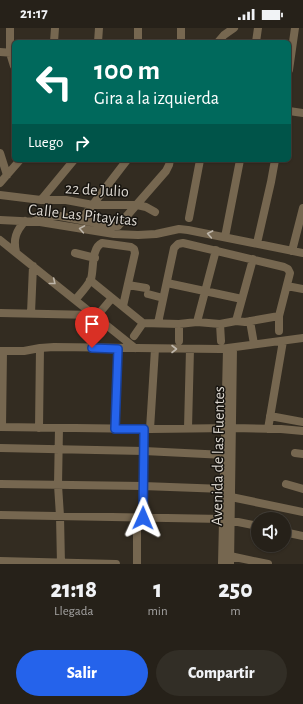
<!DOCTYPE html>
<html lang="es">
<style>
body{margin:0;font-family:"Alegreya Sans",sans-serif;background:#322e26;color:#f1f3f6;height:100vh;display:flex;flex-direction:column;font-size:15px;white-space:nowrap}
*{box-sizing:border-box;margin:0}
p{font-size:13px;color:#a4a3a2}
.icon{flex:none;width:22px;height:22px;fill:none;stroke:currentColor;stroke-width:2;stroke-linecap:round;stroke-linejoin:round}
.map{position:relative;height:536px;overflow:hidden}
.panel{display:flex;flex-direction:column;background:#262119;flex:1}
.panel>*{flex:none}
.hud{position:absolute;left:12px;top:12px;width:279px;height:122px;border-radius:6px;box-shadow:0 1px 3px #0004,0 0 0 1px #423e38;background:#00695c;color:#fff;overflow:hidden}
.fabs{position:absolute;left:251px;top:484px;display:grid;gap:8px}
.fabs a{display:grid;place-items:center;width:40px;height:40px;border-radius:50%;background:#262119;box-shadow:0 1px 3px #0004,0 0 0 1px #423e38;font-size:20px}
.pin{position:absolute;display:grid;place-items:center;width:34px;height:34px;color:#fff;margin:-41px -17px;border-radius:50% 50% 50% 0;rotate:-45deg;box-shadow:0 0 4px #0007}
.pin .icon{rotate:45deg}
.me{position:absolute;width:44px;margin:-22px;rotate:1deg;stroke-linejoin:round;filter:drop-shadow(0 0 3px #0008)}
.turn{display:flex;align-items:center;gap:14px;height:84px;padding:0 16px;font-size:18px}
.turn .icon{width:52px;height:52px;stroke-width:2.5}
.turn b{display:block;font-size:28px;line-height:34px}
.then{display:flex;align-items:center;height:38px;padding:0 16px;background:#0003;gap:8px;font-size:15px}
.eta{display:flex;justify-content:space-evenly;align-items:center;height:68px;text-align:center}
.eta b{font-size:24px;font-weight:800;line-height:28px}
.primary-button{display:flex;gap:8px;margin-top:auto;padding:8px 16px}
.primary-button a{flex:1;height:46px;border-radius:24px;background:#2563eb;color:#fff;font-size:16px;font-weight:800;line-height:46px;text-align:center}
.primary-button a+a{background:#322e26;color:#f1f3f6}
.status{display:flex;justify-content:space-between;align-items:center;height:28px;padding:0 20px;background:#262119;direction:ltr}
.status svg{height:11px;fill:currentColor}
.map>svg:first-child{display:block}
</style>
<div class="status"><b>21:17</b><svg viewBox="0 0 49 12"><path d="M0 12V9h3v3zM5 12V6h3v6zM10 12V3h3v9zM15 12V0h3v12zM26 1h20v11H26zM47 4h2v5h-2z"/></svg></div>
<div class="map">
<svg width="303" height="536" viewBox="0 0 303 536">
<rect width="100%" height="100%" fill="#332c21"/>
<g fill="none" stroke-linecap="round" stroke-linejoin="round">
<path stroke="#766750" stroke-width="8" d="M10 0V25L14 38
M54 14 55 0
M98 14 99 0
M138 14V0
M181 14V0
M218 14 224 7 234 0
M256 14 258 0
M0 24 14 25
M289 42 295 0
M289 83 303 85
M0 125 7 147
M0 155 20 132
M0 167 41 172H66L93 177H137L146 179 155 184
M41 172 74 132
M189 190 200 132
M0 192 40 194 114 206 138 207 156 206 179 201 188 202 303 225
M81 192 127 132
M34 193 48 188H59L113 198H118L166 143 169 137 170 132
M225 209 240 132
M0 212 135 320
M257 215 271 154 275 132
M292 223 303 180
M16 224C13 211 16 203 25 193
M75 225 95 230
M90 252 143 295 179 296 197 294 220 296 236 293 245 294 279 288
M167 255 242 271
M128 257 146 260
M287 258 303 261
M148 266 163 270
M75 272C80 266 88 258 91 251 94 241 91 220 102 215L131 219 134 221 135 225 123 278
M102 282 112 270
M0 285 94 287
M31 285 33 238
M236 293 253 231
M250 293 254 316
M197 294 216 222
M158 295 174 220 178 216 183 215 284 239 288 241 290 245 279 288V303
M220 296 221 313
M134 308 143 295
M179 313V296
M0 323H24L40 320 54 319 220 321 303 310
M270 388 303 394
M0 399 150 401 232 400 281 401 303 403
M2 399 3 323
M39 400 40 320
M59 400 58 457 60 488 61 536
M188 400 190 321
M115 401 118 321
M150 401 155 321
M268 401 283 313
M0 420 144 423 225 427
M295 425 303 426
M0 456 143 458 224 461
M286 456 303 461
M231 469 303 484
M0 487 223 491 258 498
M143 490 144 401
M284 504 303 508
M230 528 268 536
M0 533 116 536
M137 536V489
M222 536 227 321
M230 536 233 320"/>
</g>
<defs><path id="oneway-chevron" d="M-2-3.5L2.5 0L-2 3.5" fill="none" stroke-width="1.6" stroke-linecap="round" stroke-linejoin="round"/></defs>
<g stroke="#beb6aa">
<use href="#oneway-chevron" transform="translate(82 201) rotate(-170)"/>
<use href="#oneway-chevron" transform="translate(210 206) rotate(-169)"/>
<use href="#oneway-chevron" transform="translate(53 254) rotate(39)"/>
<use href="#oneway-chevron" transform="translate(174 321)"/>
</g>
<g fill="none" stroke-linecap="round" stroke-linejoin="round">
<defs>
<path id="route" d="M92 320 118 321 115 401H144L143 490"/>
</defs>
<use href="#route" stroke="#184099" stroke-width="10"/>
<use href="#route" stroke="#2563eb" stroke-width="7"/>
</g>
<g text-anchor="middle" stroke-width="3" stroke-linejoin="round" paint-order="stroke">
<g font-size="16" fill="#ddd8d1" stroke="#181510">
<text transform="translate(97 161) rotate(3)" y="6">22 de Julio</text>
<text transform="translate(83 186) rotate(6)" y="6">Calle Las Pitayitas</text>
<text transform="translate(217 428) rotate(-89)" y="6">Avenida de las Fuentes</text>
</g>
</g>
</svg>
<div class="fabs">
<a><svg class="icon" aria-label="sound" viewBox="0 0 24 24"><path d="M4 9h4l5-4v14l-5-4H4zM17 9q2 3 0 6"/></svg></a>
</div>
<div class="pin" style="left:92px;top:320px;background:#d93025"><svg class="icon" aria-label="arrive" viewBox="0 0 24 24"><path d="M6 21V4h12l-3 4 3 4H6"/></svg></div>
<svg class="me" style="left:143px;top:490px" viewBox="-20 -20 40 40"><path d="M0-17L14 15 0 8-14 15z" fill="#2563eb" stroke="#fff" stroke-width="4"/></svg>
<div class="hud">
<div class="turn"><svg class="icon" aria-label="left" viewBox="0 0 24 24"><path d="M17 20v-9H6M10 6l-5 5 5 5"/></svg><div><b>100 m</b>Gira a la izquierda</div></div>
<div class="then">Luego<svg class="icon" aria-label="right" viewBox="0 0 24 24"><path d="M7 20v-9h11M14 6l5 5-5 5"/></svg></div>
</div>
</div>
<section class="panel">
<div class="eta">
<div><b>21:18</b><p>Llegada</p></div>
<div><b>1</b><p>min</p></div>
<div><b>250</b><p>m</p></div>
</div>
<div class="primary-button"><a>Salir</a><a>Compartir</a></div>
</section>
